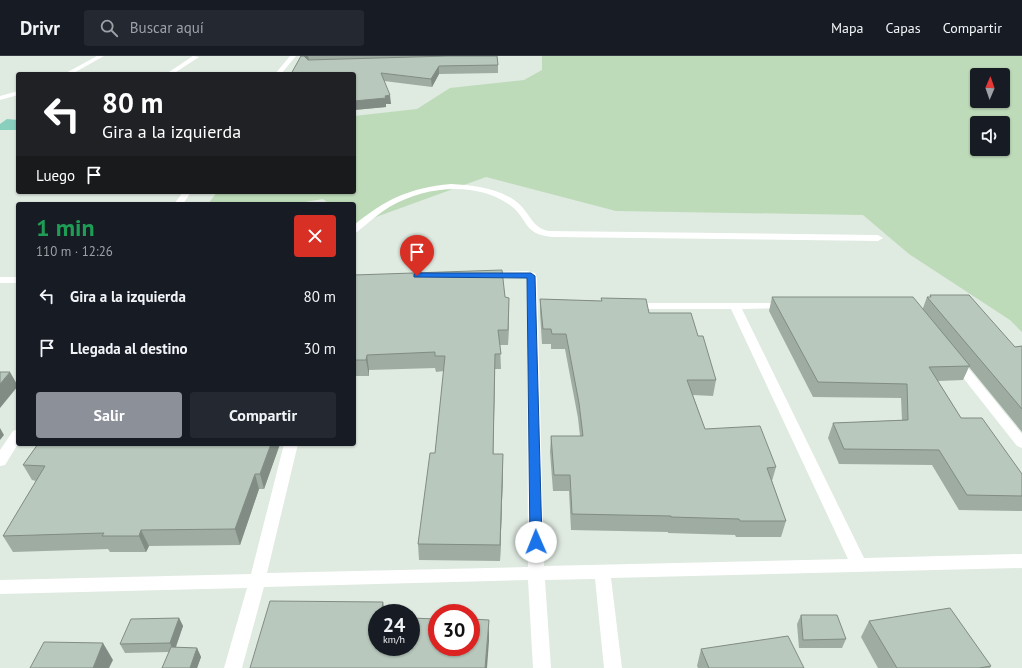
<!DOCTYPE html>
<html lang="es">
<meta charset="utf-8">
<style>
body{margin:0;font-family:"PT Sans",sans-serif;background:#242831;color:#f1f3f6;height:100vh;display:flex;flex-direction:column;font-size:15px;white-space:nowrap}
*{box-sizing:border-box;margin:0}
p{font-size:13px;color:#9ea1a6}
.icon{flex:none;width:22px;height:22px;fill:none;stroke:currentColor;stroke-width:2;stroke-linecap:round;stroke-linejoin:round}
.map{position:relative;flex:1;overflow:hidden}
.details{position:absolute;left:16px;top:146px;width:340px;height:244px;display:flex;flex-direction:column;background:#171b24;border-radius:4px;box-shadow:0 1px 3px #0004}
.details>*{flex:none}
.banner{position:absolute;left:16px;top:16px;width:340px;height:122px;border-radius:4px;box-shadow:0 1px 3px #0004;background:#202124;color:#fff;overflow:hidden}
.needle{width:26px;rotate:2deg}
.buttons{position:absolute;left:970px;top:12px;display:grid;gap:8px}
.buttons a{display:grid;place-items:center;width:40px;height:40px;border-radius:4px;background:#171b24;box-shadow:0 1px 3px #0004;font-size:20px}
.speed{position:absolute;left:368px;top:548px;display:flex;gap:8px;font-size:20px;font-weight:700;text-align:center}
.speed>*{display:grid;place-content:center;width:52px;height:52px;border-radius:50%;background:#171b24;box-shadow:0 1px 3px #0004;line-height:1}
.speed small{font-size:10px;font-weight:400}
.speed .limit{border:6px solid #d22;background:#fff;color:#111}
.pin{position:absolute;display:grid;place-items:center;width:34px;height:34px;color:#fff;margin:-41px -17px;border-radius:50% 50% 50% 0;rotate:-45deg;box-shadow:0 0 4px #0007}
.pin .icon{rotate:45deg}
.me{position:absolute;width:44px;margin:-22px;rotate:359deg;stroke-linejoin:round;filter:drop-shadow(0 0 3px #0008)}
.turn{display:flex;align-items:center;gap:14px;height:84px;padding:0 20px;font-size:18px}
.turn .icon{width:52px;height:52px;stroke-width:2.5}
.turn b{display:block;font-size:28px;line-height:34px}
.then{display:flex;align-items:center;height:38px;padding:0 20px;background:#0003;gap:8px;font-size:15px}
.round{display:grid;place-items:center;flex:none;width:42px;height:42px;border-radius:4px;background:#242831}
.overview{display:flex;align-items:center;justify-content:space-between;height:68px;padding:0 20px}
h1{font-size:24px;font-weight:700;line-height:30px;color:#1e9e55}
.action{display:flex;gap:8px;margin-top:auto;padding:8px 20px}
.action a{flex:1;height:46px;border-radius:4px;background:#8c9099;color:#fff;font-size:16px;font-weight:700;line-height:46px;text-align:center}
.action a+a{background:#242831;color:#f1f3f6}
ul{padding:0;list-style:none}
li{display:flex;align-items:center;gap:12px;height:52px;padding:0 20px}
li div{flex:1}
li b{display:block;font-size:15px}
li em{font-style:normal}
header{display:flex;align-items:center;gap:24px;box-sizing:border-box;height:56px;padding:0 20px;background:#171b24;border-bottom:1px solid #363941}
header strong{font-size:19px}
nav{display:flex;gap:22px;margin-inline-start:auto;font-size:14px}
.search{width:280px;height:36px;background:#242831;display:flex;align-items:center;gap:10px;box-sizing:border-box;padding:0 14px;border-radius:4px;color:#9ea1a6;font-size:15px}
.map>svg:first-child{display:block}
</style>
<header>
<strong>Drivr</strong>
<div class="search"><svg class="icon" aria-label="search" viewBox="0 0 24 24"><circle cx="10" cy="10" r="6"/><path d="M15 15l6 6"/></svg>Buscar aquí</div>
<nav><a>Mapa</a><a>Capas</a><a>Compartir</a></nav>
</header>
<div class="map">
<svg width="1022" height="612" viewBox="0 0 1022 612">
<rect width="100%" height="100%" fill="#dfeae1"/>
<path fill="#bddbb8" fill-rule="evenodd" d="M542 0H1022V276L1010 264 909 198 863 159 616 155 486 121 354 169V148H329L323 143 293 148H208L217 136H354V60L417 53 450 32 524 24 542 14ZM977 19H1003V45H977ZM977 67H1003V93H977Z"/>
<path fill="#88cfbe" d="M7 63 18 64V74H0V68Z"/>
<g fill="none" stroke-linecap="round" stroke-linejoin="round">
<path fill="#fff" fill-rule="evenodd" d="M97 0H104L72 18H64Z
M193 0 199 1 173 18H166Z
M290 0H296L281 18H275Z
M18 35V39L0 44V40Z
M451 128C473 129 500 132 518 147 529 156 533 173 549 175L878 179 883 182 878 185 552 181C522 178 529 163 510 149 476 125 426 130 391 150 379 157 368 167 357 176L354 177V169C386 143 409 132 451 128Z
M183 136H191L183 148H174Z
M527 215 535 217 537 222 544 510 848 503 731 253H631L626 250 631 247H785L789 248 790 250 789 252 742 253 864 502 1022 498V512L611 522 622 612H604L595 523 545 524 551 612H533L528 524 264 531 242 612H224L247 532 0 538V524L251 518 284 388H298L267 517 528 511 527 222H487L482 219 487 216Z
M0 221H18V227H0Z
M957 302 961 303 1022 378V392L1017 390 953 309 951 306 953 303Z
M18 373V388L5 409 0 410V394L13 375Z"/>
</g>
<path fill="#9eaca2" d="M301 0H497L498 9V17L439 18 432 31 384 25 391 48H386V51L354 54V18H291Z
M354 219 509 242 508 289H500L501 313H495L493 398 503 415 500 505 419 504 418 488 435 397 444 315 436 316 435 312 369 314V320H354Z
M930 239 1015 291 1022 290V376L969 311 963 324 938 325 961 362 1022 418V455L959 454 932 409 839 408 828 382 833 367 902 364 901 342 813 341 769 255 772 241 923 252 927 241H930Z
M601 242 649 257 698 280 716 324 713 340 693 339 705 373 776 411 772 425 786 465 781 481H736L735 479 668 477V476L571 474 569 435H553L550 396 551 380H580L578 362 565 293H551V288H542L540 257V243L601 245Z
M38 388H280L264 433H259L240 489 149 490 146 496H110L108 493 13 496 3 480 36 425 32 424 23 409Z
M801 559 846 583 842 592H799L797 568Z
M179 562 183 570 176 591 197 592 201 601 197 612H162L169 596 125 597 120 588Z
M869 565 991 610 990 612H878L861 581Z
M701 593 804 612H698L697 610Z"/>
<path fill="#818c84" d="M303 0H308L309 4Z
M439 10V18L432 31 431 23Z
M390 39 391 48H386V51L354 54V45Z
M509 242V257L508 289V274Z
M495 298V313L493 414V398Z
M367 299 369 314V320L366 304Z
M10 316 18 330 0 352V328Z
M0 372 4 379 0 384Z
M271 388H280L264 433 260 418Z
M503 398V415L500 505V489Z
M255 418 259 433 240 489 235 473Z
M141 474 149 490 146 496 139 480Z
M383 546 385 557H381Z
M179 562 183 570 174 596 170 587Z
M489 564V585L487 612H485Z
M103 587 113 604 109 612H93Z
M197 592 201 601 197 612H190Z"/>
<path fill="#b8c8bc" stroke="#818c84" d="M301 0H304L308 4 448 0H497L498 9 439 10 431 23 381 17 390 39 385 40 386 42 354 45V18H291Z
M502 214 505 241 509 242 508 274H498L501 298H495L493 398H503L500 489 418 488 430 397H435L445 300H435V296L367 299 366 304H354V219Z
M930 239H969L1015 291 1022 290V353L927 241H931Z
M772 241H913L970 310 929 311 961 362H982L1022 418V440L967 439 939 394 844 393 833 367 908 364 907 328 818 326Z
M601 242 646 243 649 257H691L698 280H703L716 324H687L705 373 760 370 776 411 767 412 786 465H740L739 463 671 461V460L572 458 570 419H554L551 380H583L579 347 566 278H552L551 273H543L540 243 602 245Z
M0 316H10L0 328Z
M38 388H271L260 418H255L235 473 141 474 139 480H102L104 477 3 480 45 410 23 409Z
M270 545 383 546 381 557H377V591H411V562L437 563V591H471V563L489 564 485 612H250Z
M950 552 991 610 979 612H897L869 565Z
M801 559H837L846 583 803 584Z
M179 562 170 587 120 588 131 563Z
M788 580 804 612H709L701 593Z
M44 586 103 587 93 612H30Z
M171 591 197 592 190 612H162Z"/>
<path fill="#1a73e8" stroke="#114b97" d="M417 217H531L535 220 542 486 540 489 536 491 531 489 530 486 527 222 414 221V218Z"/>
</svg>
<div class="buttons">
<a><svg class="needle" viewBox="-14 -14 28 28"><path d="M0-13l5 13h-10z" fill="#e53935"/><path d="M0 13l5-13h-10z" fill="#9ea1a6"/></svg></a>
<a><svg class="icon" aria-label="sound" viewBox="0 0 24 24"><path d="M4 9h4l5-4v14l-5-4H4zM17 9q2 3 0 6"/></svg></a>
</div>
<div class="speed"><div>24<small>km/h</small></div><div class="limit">30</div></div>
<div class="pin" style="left:417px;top:220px;background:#d93025"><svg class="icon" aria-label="arrive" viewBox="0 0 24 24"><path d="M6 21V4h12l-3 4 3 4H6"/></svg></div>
<svg class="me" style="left:536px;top:486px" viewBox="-20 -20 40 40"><circle r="19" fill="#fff"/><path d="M0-13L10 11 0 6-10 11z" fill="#1a73e8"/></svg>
<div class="banner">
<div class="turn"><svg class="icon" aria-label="left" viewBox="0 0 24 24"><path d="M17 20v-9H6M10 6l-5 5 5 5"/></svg><div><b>80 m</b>Gira a la izquierda</div></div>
<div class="then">Luego<svg class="icon" aria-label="arrive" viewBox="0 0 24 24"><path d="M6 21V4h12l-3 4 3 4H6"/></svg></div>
</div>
<section class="details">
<div class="overview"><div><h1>1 min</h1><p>110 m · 12:26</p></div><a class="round" style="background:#d93025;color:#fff"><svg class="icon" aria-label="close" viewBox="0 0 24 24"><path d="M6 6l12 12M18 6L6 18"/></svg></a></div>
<ul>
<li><svg class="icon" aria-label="left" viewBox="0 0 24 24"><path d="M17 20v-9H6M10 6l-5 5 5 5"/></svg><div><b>Gira a la izquierda</b></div><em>80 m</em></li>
<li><svg class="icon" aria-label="arrive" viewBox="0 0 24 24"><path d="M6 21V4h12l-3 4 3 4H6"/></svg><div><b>Llegada al destino</b></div><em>30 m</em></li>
</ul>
<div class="action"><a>Salir</a><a>Compartir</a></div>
</section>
</div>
